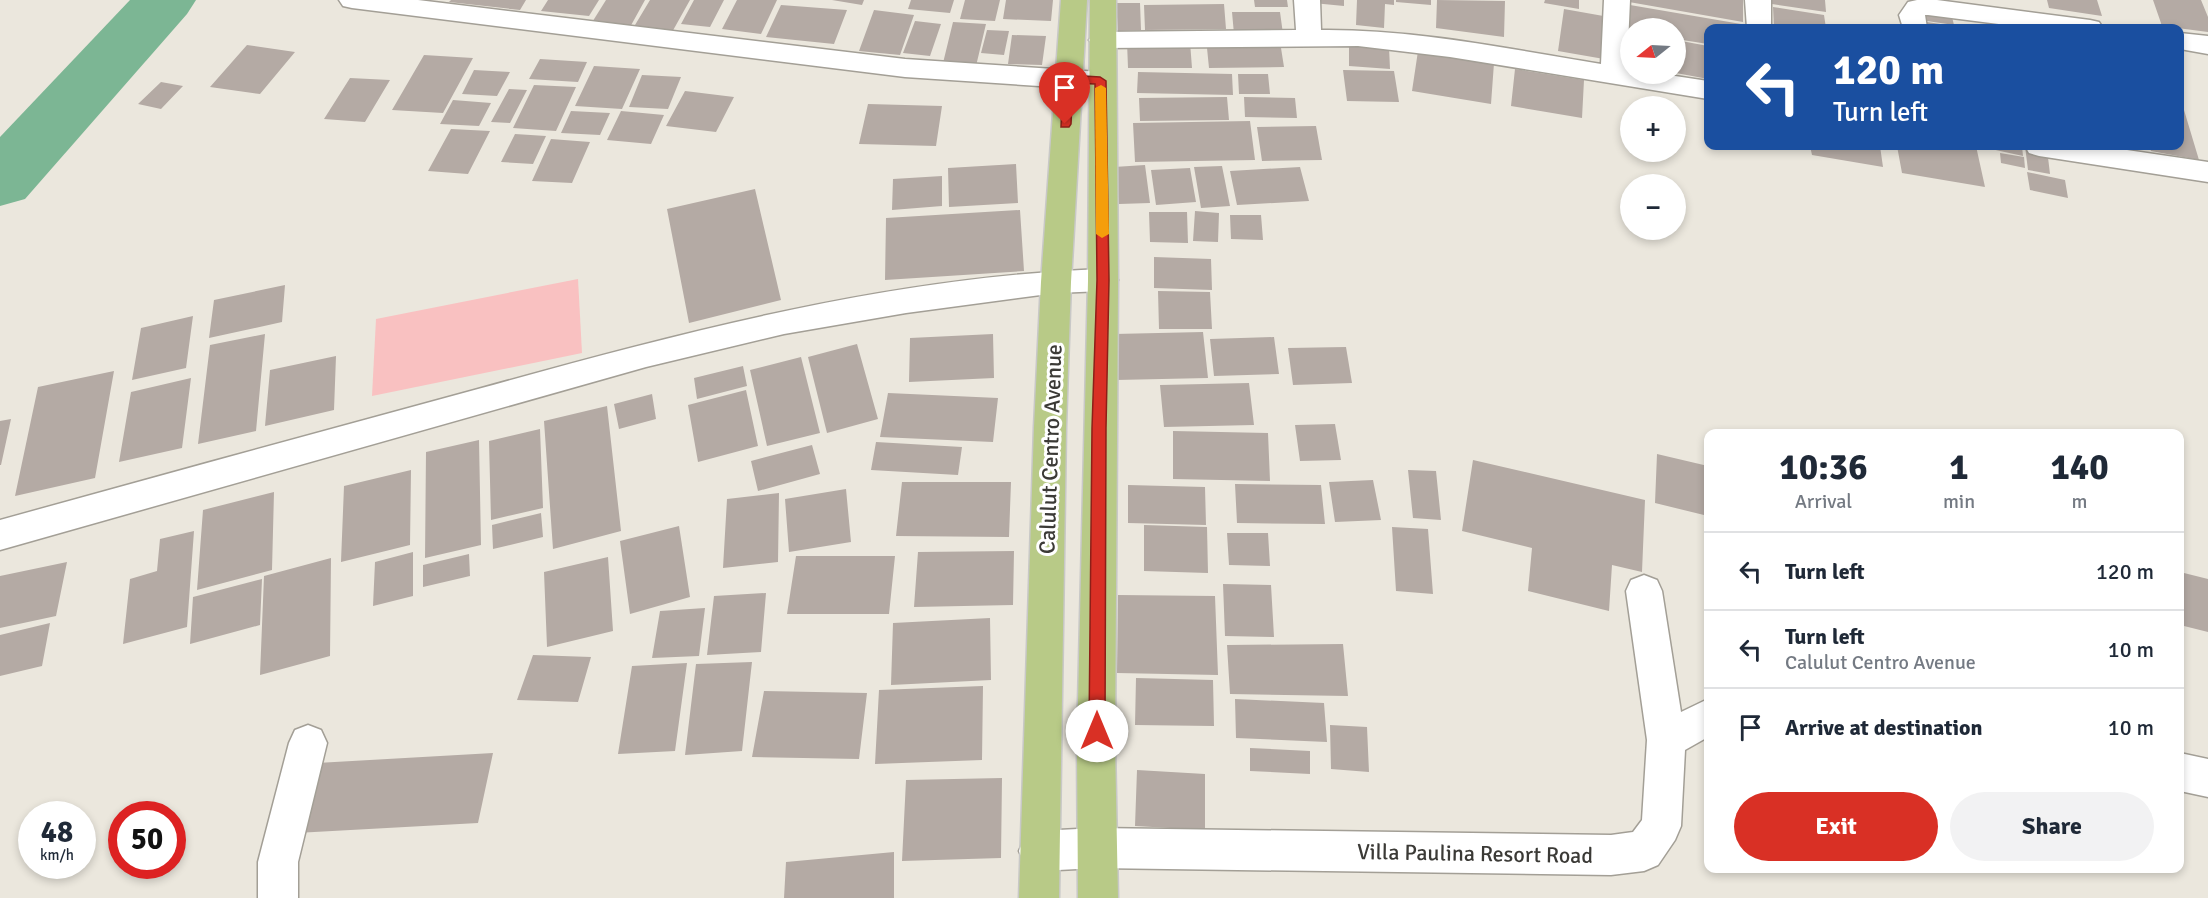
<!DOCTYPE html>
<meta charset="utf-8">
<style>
body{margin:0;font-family:Signika,sans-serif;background:#f2f2f3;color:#1f2937;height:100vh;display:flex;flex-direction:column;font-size:22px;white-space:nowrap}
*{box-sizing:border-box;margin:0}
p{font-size:20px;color:#747a83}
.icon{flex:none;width:33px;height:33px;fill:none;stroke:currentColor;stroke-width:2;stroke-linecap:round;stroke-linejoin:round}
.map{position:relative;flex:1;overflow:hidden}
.sheet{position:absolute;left:1704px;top:429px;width:480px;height:444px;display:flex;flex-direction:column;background:#fff;border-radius:12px;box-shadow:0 3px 9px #0003}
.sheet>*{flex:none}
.guide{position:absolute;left:1704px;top:24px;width:480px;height:126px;border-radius:12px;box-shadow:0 3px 9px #0003;background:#1a4fa0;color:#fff;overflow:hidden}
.needle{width:39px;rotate:252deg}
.fabs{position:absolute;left:1620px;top:18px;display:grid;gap:12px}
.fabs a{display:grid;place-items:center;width:66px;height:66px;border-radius:50%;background:#fff;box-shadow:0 3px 9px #0003;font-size:30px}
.speed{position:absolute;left:18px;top:801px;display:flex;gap:12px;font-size:30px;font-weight:700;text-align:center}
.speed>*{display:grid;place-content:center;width:78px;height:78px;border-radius:50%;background:#fff;box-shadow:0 3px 9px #0003;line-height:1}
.speed small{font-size:15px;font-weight:400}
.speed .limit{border:9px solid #d22;background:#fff;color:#111}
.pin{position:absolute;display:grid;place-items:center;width:51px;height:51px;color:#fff;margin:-62px -26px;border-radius:50% 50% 50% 0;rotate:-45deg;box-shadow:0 0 6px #0007}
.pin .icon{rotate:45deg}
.me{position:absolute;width:66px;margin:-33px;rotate:0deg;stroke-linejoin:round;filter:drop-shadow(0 0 4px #0008)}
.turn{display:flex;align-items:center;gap:21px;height:126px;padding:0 30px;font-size:27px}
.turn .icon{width:78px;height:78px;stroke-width:2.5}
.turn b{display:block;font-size:42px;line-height:51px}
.eta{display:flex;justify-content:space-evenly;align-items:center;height:102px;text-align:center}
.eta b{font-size:36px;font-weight:800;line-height:42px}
.action{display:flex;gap:12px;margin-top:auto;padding:12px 30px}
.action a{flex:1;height:69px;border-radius:36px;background:#d93025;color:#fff;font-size:24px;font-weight:800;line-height:69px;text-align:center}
.action a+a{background:#f2f2f3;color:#1f2937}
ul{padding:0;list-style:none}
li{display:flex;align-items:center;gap:18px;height:78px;padding:0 30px;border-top:2px solid #e0e1e3}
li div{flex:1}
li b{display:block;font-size:22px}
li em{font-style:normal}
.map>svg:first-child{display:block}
</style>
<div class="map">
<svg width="2208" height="898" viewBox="0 0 2208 898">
<rect width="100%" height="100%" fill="#ebe7dd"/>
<path fill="#f9c1c1" d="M578 279 582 353 372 396 376 319Z"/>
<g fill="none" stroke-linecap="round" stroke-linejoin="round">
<path fill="#7cb694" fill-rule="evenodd" d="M130 0H196L187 14 25 199 0 206V137Z"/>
</g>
<path fill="#b4aaa4" d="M451 0H526L520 10 449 2Z
M548 0H599L589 16 541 11Z
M606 0H645L629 29 591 24Z
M650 0H690L671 34 632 30Z
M694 0H724L710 27 681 24Z
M737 0H777L761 34 722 29Z
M832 0H864L862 5Z
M911 0H954L950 13 908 9Z
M965 0H1000L995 21 960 19Z
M1006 0H1053L1051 21 1003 19Z
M1254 0H1287L1288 7H1255Z
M1313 0H1344V6L1313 3Z
M1357 0H1394V5L1385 4 1384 28 1356 25Z
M1396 0H1431V5L1396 2Z
M1437 0 1505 1 1504 37 1436 28Z
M1545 0H1579V9L1544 3Z
M1629 0H1743V22L1629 2Z
M1772 0H1825L1826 12 1772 4Z
M2047 0H2097L2102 16 2049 8Z
M2153 0H2201L2208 17V32L2162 26Z
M1116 3H1140L1141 30 1118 31Z
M1224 4 1226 29 1145 30 1144 5Z
M781 5 847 10 834 44 766 37Z
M1630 5 1741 24V28H1708V44L1676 39V28H1629Z
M1773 7 1824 15 1826 28H1774Z
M1564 9 1609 17 1604 59 1558 51Z
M874 10 914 15 900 55 859 51Z
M1232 12H1280L1283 34H1234Z
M1925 13 1952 17 1954 25 1927 21Z
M915 21 941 24 930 56 903 53Z
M1920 21 1961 27V28H1922Z
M953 22 986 24 976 66 943 63Z
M987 30 1009 31 1004 55 981 53Z
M1012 35 1046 36 1042 65 1008 64Z
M1676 40 1708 46V79L1676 73Z
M1127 42H1190L1192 68H1128Z
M1349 44 1389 47 1390 69 1349 66Z
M247 45 295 52 260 94 210 87Z
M1207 48H1281L1284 67 1209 68Z
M1418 51 1494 63 1491 104 1412 91Z
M424 55 473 58 443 113 392 110Z
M540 59 587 62 578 82 529 79Z
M594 66 640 69 622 109 575 106Z
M1515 69 1584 80 1582 118 1511 106Z
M474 70 510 72 497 96 462 94Z
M1343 70 1394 71 1399 102 1347 101Z
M1138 72 1232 74 1233 95 1137 93Z
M1238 74H1268L1270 94H1239Z
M642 75 681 77 668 109 629 107Z
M350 78 390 80 365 122 324 119Z
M161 82 183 86 161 109 138 104Z
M534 85 576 87 556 131 513 128Z
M509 89 527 90 510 123 491 122Z
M685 91 734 97 716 132 666 126Z
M1227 97 1229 120 1140 121 1139 98Z
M1244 97 1295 98 1297 118 1245 117Z
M453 100 491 103 479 126 440 124Z
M868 104 942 106 936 146 859 144Z
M2180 109 2184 110 2199 160 2151 151 2149 146H2180Z
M571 111 610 113 600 135 561 133Z
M621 111 664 115 651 144 607 140Z
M1250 121 1255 160 1135 162 1133 123Z
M1316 126 1322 160 1262 161 1257 127Z
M451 129 490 131 468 174 428 171Z
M515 134 546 136 533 164 501 162Z
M551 139 590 142 572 183 532 181Z
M1810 146H1880L1883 167 1812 155Z
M1897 146H1976L1985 187 1902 173Z
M1990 146H2022L2023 156 1991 149Z
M2025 146 2047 149 2050 174 2028 170Z
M2000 153 2024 157 2025 168 2001 163Z
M1016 164 1018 203 949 207 948 168Z
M1145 165 1150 203 1119 204 1114 167Z
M1222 166 1230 206 1201 208 1194 167Z
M1300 167 1309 201 1237 205 1230 171Z
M1190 168 1196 202 1156 205 1151 170Z
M2027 172 2065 180 2068 198 2030 190Z
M942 176V206L892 210 893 179Z
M755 189 781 300 689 323 667 209Z
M1020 210 1024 271 885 280 886 218Z
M1195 211 1219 213 1218 242 1193 241Z
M1149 212H1187L1188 243 1150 242Z
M1230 215H1261L1263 240 1231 239Z
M1154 257 1211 259 1212 290 1154 288Z
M285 285 282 322 209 338 214 300Z
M1158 291 1210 292 1212 329H1159Z
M193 316 186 368 132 380 141 328Z
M1203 332 1208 378 1116 380 1114 334Z
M265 334 256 431 198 444 210 345Z
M993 334 994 378 909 382 910 338Z
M1274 337 1279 374 1214 376 1210 339Z
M857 344 878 419 827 433 808 357Z
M1346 347 1352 383 1293 385 1288 348Z
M336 356 334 410 265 426 270 370Z
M801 357 820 433 767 446 750 370Z
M743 366 747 386 697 399 694 378Z
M114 371 95 478 15 496 38 387Z
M191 378 182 448 119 462 131 392Z
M1249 383 1254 425 1164 427 1160 385Z
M746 390 758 446 698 462 688 405Z
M888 393 998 398 993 442 880 437Z
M652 394 656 419 619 429 614 404Z
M607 406 621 531 553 549 544 421Z
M11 419 1 465H0V421Z
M1335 424 1341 460 1300 461 1295 425Z
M540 429 543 508 491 520 489 441Z
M1173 431 1268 433 1270 481 1173 479Z
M479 440 481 545 425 558 426 452Z
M876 442 962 447 958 475 871 470Z
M812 445 820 474 758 491 751 461Z
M1657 454 1708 466V516L1655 503Z
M1473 460 1645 500 1642 572 1612 565 1609 611 1528 591 1532 548 1462 531Z
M411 470 410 545 341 562 344 486Z
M1408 470 1436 471 1441 520 1413 518Z
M1373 480 1381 520 1335 522 1329 482Z
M902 482H1011L1009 537 896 536Z
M1235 484 1321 485 1325 524 1237 523Z
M1128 485 1205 487 1206 525 1128 523Z
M846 489 851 542 789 552 785 499Z
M274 492 272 570 197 590 203 510Z
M779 493 778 562 723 568 727 499Z
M541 513 543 537 493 549 492 525Z
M1144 525 1207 527 1208 573 1144 571Z
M679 526 690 597 630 614 620 541Z
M1392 527 1428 529 1433 594 1396 591Z
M194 531 187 627 123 644 130 579 157 571 160 539Z
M1227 533H1268L1270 566 1229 565Z
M1014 551 1013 605 914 607 918 552Z
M413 552V596L373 606 375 562Z
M469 554 470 576 423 587V565Z
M796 556H895L889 614H787Z
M608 557 613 631 547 647 544 572Z
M331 558 330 656 260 675 264 576Z
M67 562 56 616 0 628V576Z
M2180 572 2208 579V632L2180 625Z
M262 579 260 625 190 644 193 597Z
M1223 584 1271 585 1274 637 1225 636Z
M766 593 761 652 707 655 714 596Z
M1118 595 1215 596 1218 675 1117 673Z
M705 608 699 656 652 658 660 611Z
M990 618 991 680 891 685 893 623Z
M50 623 42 666 0 676V635Z
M1343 644 1348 696 1230 694 1227 645Z
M533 655 591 657 578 702 517 700Z
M752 662 742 751 685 755 696 664Z
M687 663 675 751 618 754 632 666Z
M1136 678 1213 680 1214 726 1135 725Z
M983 686 982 760 875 764 879 690Z
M764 691 867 693 859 759 752 757Z
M1235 699 1324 703 1327 742 1236 738Z
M1330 725 1367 727 1369 772 1331 769Z
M1250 748 1310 751V774L1250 771Z
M493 753 478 823 296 833 317 763Z
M1137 770 1205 774V830L1135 826Z
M1002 778 1001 858 902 861 906 780Z
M894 852V898H784L786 862Z"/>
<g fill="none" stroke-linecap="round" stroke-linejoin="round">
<defs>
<path id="minor" d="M339 0H418L905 59 1100 72 1109 75 1113 81 1109 87 1100 90 905 77 352 8 343 6Z
M1294 0H1320L1321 30C1415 29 1509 49 1601 64L1604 0H1630L1627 68H1630V74H1662L1708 81V99L1450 57 1358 46 1102 48 1093 46 1089 40 1093 34 1102 32 1296 30Z
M1745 0H1771V28H1747Z
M1917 0H1937L2090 20 2099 22 2103 28H2030L1928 15H1925L1927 28H1903L1899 15 1908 2Z
M2180 33 2208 36V54L2180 49Z
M2025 146H2100L2208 162V182L2039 156 2029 153Z
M1103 269 1114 272 1118 280 1114 288 1103 291 1056 293 906 313 784 334 646 367 0 550V520C159 476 319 432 478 389 683 332 890 277 1103 269Z
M1644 575 1657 580 1662 591 1681 712 1708 699V737L1685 750 1681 826 1675 840 1658 865 1644 871 1611 875 1097 868 1039 871 1025 865 1019 851 1025 837 1039 831 1097 828 1611 835 1633 832 1642 820 1647 740 1626 591 1631 580Z
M308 725 321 730 327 743 298 862V898H258V862L289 743 295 730Z
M2180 753 2208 759V797L2180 791Z"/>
<path id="major" d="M1061 0H1087L1071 282 1066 427 1059 898H1019L1034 427 1041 282Z
M1090 0H1116L1118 281 1115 744 1118 898H1078L1077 744 1088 281Z"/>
</defs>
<use href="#minor" stroke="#a39f96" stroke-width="3"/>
<use href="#major" stroke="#c8c8c7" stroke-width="3"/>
<use href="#minor" fill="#fff" fill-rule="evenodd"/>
<use href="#major" fill="#b8ca87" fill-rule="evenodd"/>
</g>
<path fill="#d93025" stroke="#8d1f18" stroke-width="1.5" d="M1068 75 1100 77 1106 81 1109 280 1106 428 1105 731 1103 736 1097 739 1092 736 1089 731 1092 428 1097 280 1095 84 1073 83 1071 124 1069 127H1061L1063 79Z"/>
<path fill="#f59e0b" d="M1101 85 1106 88 1109 234 1102 238 1096 234 1095 88Z"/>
<g text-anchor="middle" stroke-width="6" stroke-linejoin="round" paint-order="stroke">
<g font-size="22" fill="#3b3a36" stroke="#fff">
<text transform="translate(1050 449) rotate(-88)" y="8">Calulut Centro Avenue</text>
<text transform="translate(1475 853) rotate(1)" y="8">Villa Paulina Resort Road</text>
</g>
</g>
</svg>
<div class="fabs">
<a><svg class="needle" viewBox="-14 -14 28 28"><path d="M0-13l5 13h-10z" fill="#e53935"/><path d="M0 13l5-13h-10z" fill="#747a83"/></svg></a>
<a>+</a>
<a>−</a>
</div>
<div class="speed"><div>48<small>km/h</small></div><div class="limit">50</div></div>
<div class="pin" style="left:1065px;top:124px;background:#d93025"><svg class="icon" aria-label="arrive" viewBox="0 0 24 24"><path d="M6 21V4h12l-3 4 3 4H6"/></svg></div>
<svg class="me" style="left:1097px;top:731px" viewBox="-20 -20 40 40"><circle r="19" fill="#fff"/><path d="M0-13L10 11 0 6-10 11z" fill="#d93025"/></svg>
<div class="guide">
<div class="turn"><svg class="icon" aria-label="left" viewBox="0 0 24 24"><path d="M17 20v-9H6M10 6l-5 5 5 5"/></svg><div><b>120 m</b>Turn left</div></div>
</div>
<section class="sheet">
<div class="eta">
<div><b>10:36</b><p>Arrival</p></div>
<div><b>1</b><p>min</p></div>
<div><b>140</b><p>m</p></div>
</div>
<ul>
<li><svg class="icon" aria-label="left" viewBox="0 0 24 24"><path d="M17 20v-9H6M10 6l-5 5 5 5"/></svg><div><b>Turn left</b></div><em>120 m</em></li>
<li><svg class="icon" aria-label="left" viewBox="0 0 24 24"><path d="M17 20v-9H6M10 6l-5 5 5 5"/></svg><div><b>Turn left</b><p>Calulut Centro Avenue</p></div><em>10 m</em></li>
<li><svg class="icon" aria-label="arrive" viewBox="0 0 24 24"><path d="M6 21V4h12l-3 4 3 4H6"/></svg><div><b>Arrive at destination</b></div><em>10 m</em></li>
</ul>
<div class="action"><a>Exit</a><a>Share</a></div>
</section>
</div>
